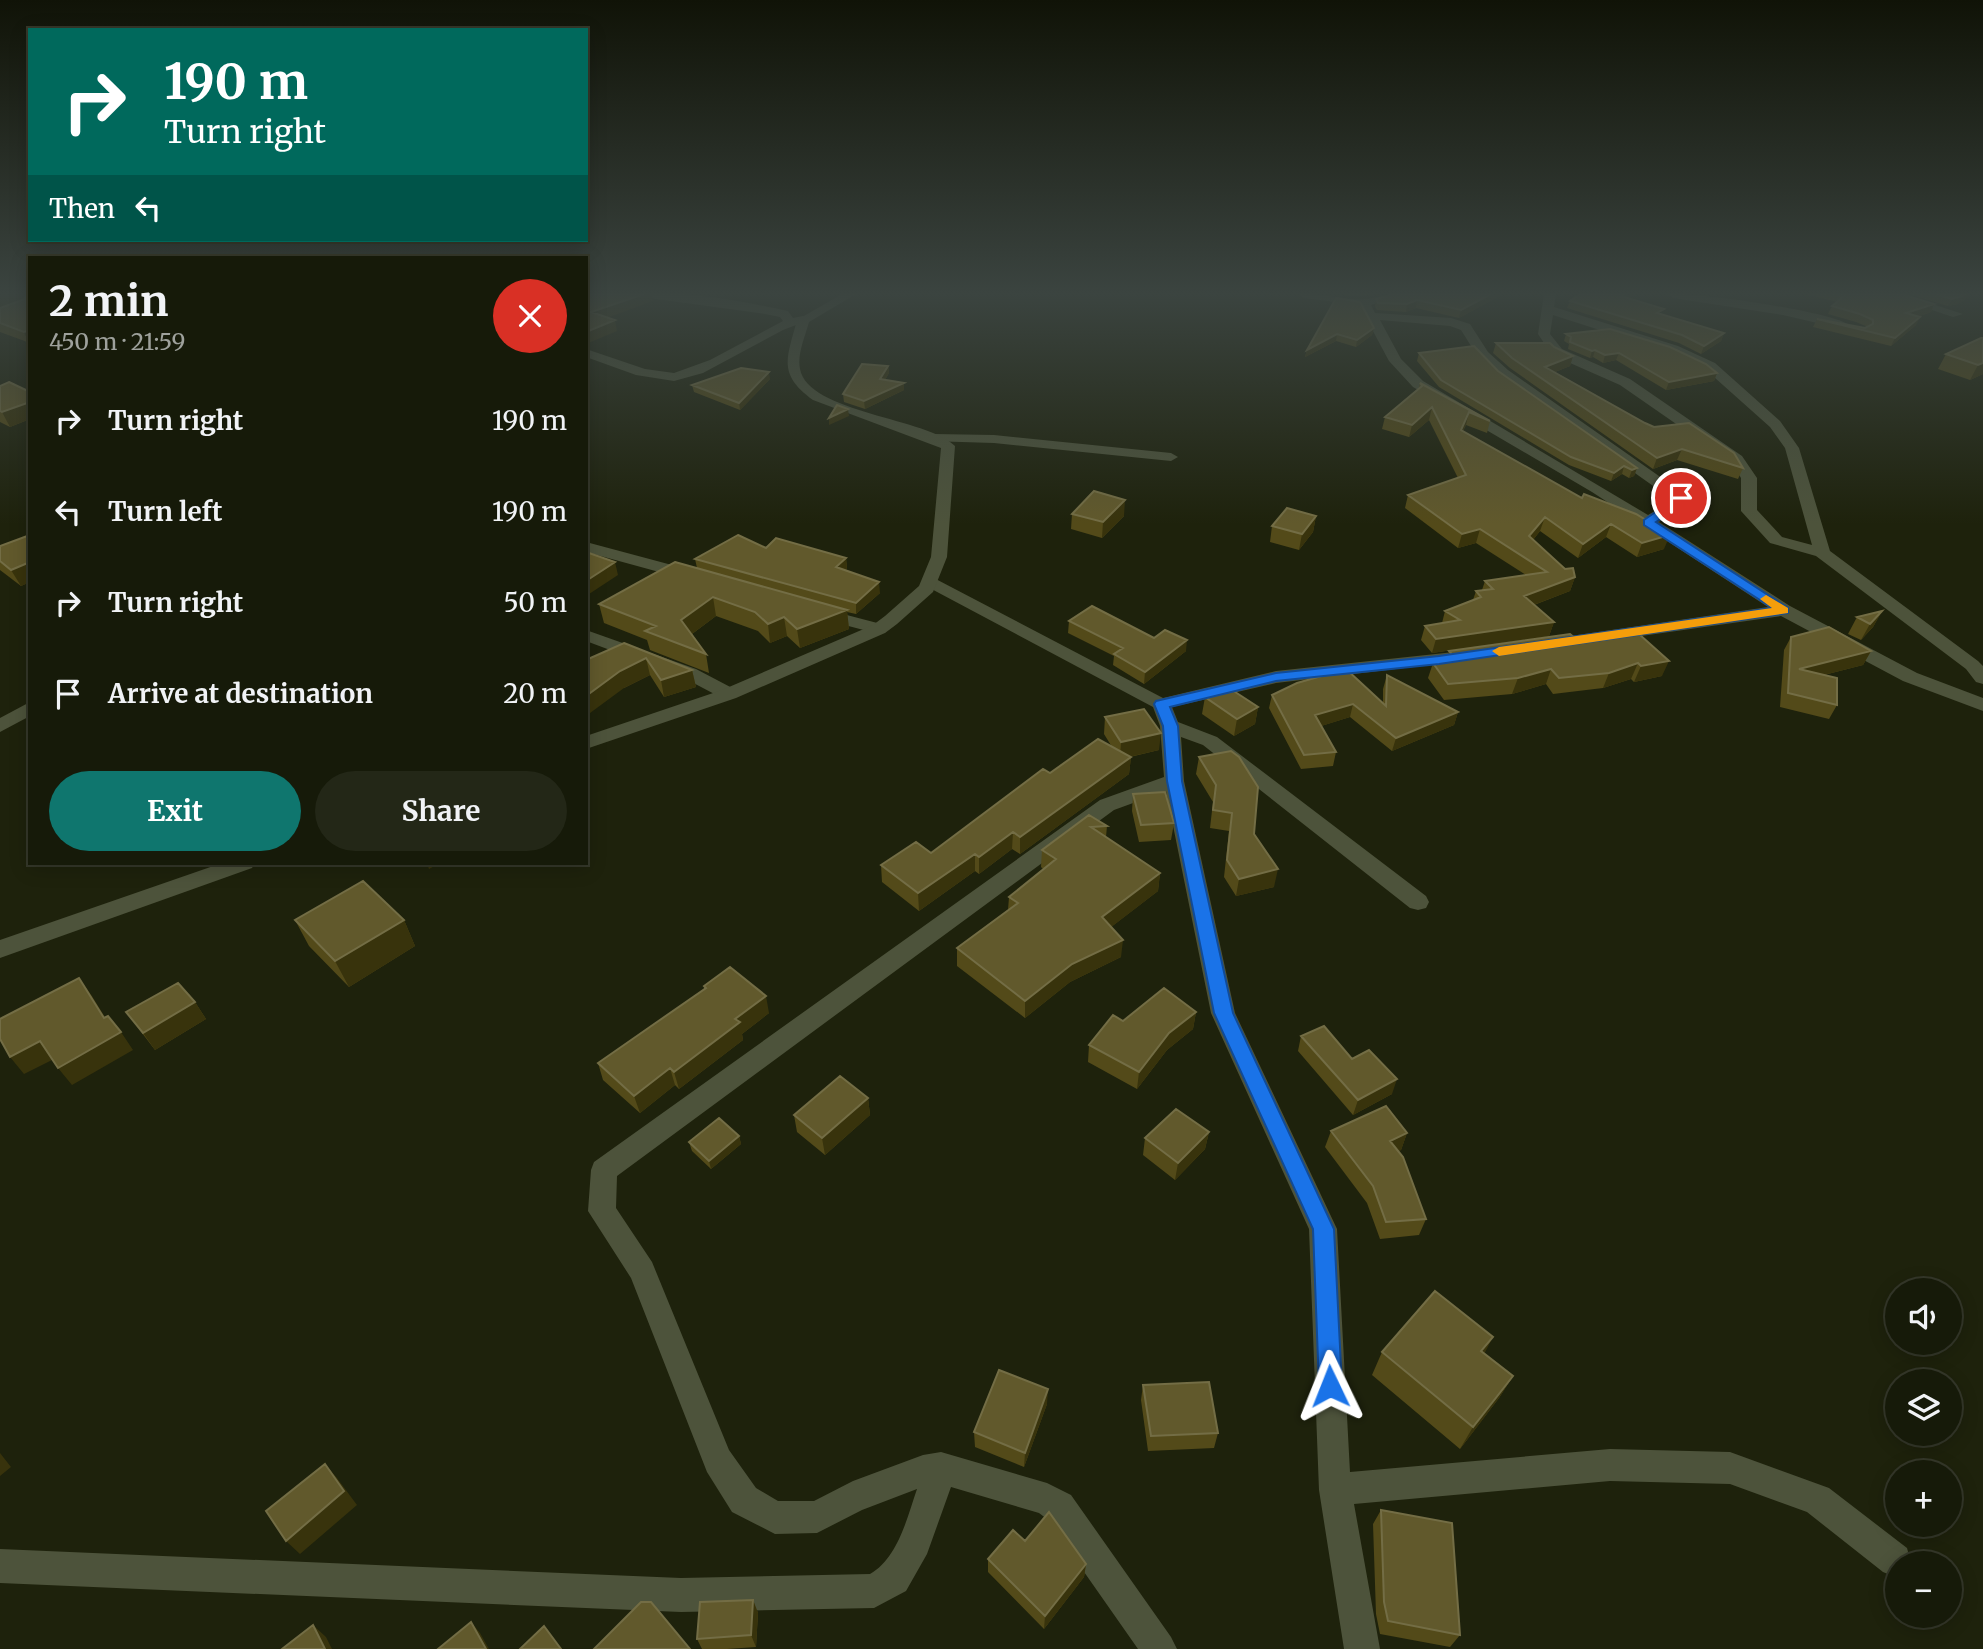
<!DOCTYPE html>
<meta charset="utf-8">
<style>
body{margin:0;font-family:Merriweather,serif;background:#232717;color:#f1f3f6;height:100vh;display:flex;flex-direction:column;font-size:26px;white-space:nowrap}
*{box-sizing:border-box;margin:0}
p{font-size:23px;color:#9ea19c}
.icon{flex:none;width:38px;height:38px;fill:none;stroke:currentColor;stroke-width:2;stroke-linecap:round;stroke-linejoin:round}
.map{position:relative;flex:1;overflow:hidden}
.panel{position:absolute;left:28px;top:256px;width:560px;height:609px;display:flex;flex-direction:column;background:#161a09;border-radius:0px;box-shadow:0 4px 18px #0003,0 0 0 2px #35382a}
.panel>*{flex:none}
.banner{position:absolute;left:28px;top:28px;width:560px;height:214px;border-radius:0px;box-shadow:0 4px 18px #0003,0 0 0 2px #35382a;background:#00695c;color:#fff;overflow:hidden}
.tools{position:absolute;left:1885px;top:1278px;display:grid;gap:14px}
.tools a{display:grid;place-items:center;width:77px;height:77px;border-radius:50%;background:#161a09;box-shadow:0 4px 18px #0003,0 0 0 2px #35382a;font-size:35px}
.pin{position:absolute;display:grid;place-items:center;width:60px;height:60px;color:#fff;margin:-30px;border:4px solid #fff;border-radius:50%;box-shadow:0 2px 7px #0007}
.me{position:absolute;width:77px;margin:-38px;rotate:358deg;stroke-linejoin:round;filter:drop-shadow(0 0 5px #0008)}
.turn{display:flex;align-items:center;gap:24px;height:147px;padding:0 21px;font-size:32px}
.turn .icon{width:91px;height:91px;stroke-width:2.5}
.turn b{display:block;font-size:49px;line-height:60px}
.then{display:flex;align-items:center;height:66px;padding:0 21px;background:#0003;gap:14px;font-size:26px}
.round{display:grid;place-items:center;flex:none;width:74px;height:74px;border-radius:37px;background:#232717}
.overview{display:flex;align-items:center;justify-content:space-between;height:119px;padding:0 21px}
h1{font-size:42px;font-weight:700;line-height:52px}
.button{display:flex;gap:14px;margin-top:auto;padding:14px 21px}
.button a{flex:1;height:80px;border-radius:42px;background:#0f766e;color:#fff;font-size:28px;font-weight:700;line-height:80px;text-align:center}
.button a+a{background:#232717;color:#f1f3f6}
ul{padding:0;list-style:none}
li{display:flex;align-items:center;gap:21px;height:91px;padding:0 21px}
li div{flex:1}
li b{display:block;font-size:26px}
li em{font-style:normal}
.map>svg:first-child{display:block}
</style>
<div class="map">
<svg width="1983" height="1649" viewBox="0 0 1983 1649">
<rect width="100%" height="100%" fill="#1e220c"/>
<g fill="none" stroke-linecap="round" stroke-linejoin="round">
<path fill="#4d533b" fill-rule="evenodd" d="M643 294C684 290 748 302 788 311L793 318 803 316 809 320 783 330 703 373 674 381 636 375 586 357V349L645 369 674 373 710 360 783 321 780 317 765 314 649 298Z
M1298 294C1320 292 1346 301 1365 299 1377 298 1386 294 1399 294L1397 297 1371 305 1375 313 1451 318 1470 324 1488 352 1508 370 1686 495 1689 502 1686 505 1659 522 1790 606 1917 673 1983 698V711L1903 681 1781 616 1550 649 1544 648 1541 644 1544 640 1550 639 1768 607 1592 492 1413 387 1389 361 1359 305 1304 298ZM1380 320 1450 326 1461 330 1478 357 1498 376 1673 500 1648 515 1423 381 1401 359Z
M1544 294H1556L1554 307 1678 346 1715 363 1780 421 1799 448 1830 551 1978 661 1983 666V684L1976 682 1966 669 1816 556 1770 543 1741 511V478L1731 462 1620 385 1552 355 1538 334ZM1553 315 1668 352 1705 369 1770 427 1785 448 1812 545 1782 537 1757 510V478L1742 456 1630 379 1562 349 1550 334Z
M1667 294C1693 292 1831 311 1849 325L1843 329 1783 315 1673 298Z
M1884 294H1901L1963 314 1953 317Z
M934 434 994 435 1171 453 1178 457 1171 461 994 443 929 441 927 438Z
M586 542 698 572 700 576 692 581 586 552Z
M930 576 1163 698 1276 671 1473 650 1479 651 1482 655 1479 659 1473 660 1276 683 1172 707 1178 722 1217 737 1426 896 1429 902 1426 908 1418 910 1410 908 1203 745 1181 737 1184 781 1235 1013 1337 1229 1350 1472 1610 1449 1730 1452 1829 1488 1907 1548 1911 1563H1897L1895 1577 1883 1572 1807 1512 1730 1484 1610 1481 1354 1504 1380 1649H1344L1319 1490 1309 1229 1211 1013 1166 791 1114 810 617 1176 616 1208 652 1262 729 1450 756 1488 778 1501H814L853 1481 923 1455 941 1452 1047 1483 1071 1495 1171 1637 1177 1649H1138L1047 1519 1039 1513 951 1487 927 1554 906 1591 874 1608 681 1612 0 1583V1549L681 1578 870 1574C898 1558 907 1518 917 1489L862 1510 817 1533 775 1534 732 1512 707 1472 631 1278 588 1211 591 1170 594 1162 1100 800 1164 777 1160 726 1153 707 924 585 922 581 924 577Z
M820 608 885 625 888 629 879 634 814 617 811 613 814 609Z
M586 630 696 669 736 690 738 694 729 700 722 698 682 677 586 641Z
M30 702V716L0 732V718Z"/>
<path fill="#4d533b" fill-rule="evenodd" d="M842 294H856L809 322C805 337 797 354 800 369 808 413 928 418 955 446L947 557 933 592 897 624 885 633 736 698 586 749V736L722 690 873 625 885 616 919 586 931 557 941 448 813 400C777 374 787 358 797 320Z
M222 863H255L252 868 0 958V940Z"/>
</g>
<path fill="#534a19" d="M30 294V343L0 332V308L25 299 0 308Z
M1341 294H1380L1352 296Z
M1503 294 1459 318 1416 308 1406 312 1377 310 1375 307 1376 299Z
M1580 294H1635L1628 298 1662 314 1724 333 1721 341 1701 354 1679 343 1567 308 1570 301Z
M1806 294H1902L1934 304 1931 312 1917 317 1916 325 1891 346 1813 327 1817 319 1865 328 1868 327 1856 322 1828 314 1832 306 1837 302Z
M1908 294H1972L1958 304 1948 306Z
M1336 298 1374 328 1372 335 1356 347 1336 341 1305 357 1307 350Z
M1566 334 1717 373 1714 381 1666 390 1616 360 1603 363 1593 357 1590 358 1568 349 1569 344 1564 341Z
M1983 338V374L1970 380 1938 369 1946 354Z
M1496 343 1554 347 1573 356 1570 366 1555 372 1645 423 1743 468 1738 479 1677 460 1653 469 1510 368 1493 353Z
M1419 353 1498 371 1637 468 1634 476 1629 478 1622 474 1611 481 1569 465 1439 387 1417 361Z
M888 366 889 373 885 380 904 390 865 409 844 402 843 394Z
M770 379 740 410 694 392 692 385Z
M1420 383 1490 421 1487 433 1466 425 1463 431 1664 549 1637 557 1606 537 1578 558 1540 531 1533 540 1575 577 1570 591 1534 605 1554 622 1549 636 1432 653 1421 640 1425 626 1442 623 1445 611 1473 600 1476 591 1482 590 1485 581 1526 575 1476 543 1458 548 1405 508 1408 495 1458 478 1429 420 1409 437 1382 429 1385 417 1419 388Z
M0 386 30 392V419L10 427 0 422Z
M1072 514 1124 516 1102 538 1071 529Z
M1316 516 1313 532 1299 550 1270 542 1272 526Z
M30 535V582L21 586 0 570V546Z
M766 548 846 558 847 569 845 570 880 593 856 614 847 612 849 629 800 648 787 636 770 643 758 631 716 616 692 634 706 654 709 673 650 650 647 640 604 623 599 604 697 568 695 559Z
M1882 611 1873 627 1861 640 1848 634 1857 617Z
M1069 621 1154 638 1186 651 1144 684 1113 665 1114 656 1068 633Z
M1791 637 1871 651 1863 665 1824 675 1837 705 1829 719 1780 707 1784 650Z
M1599 638 1662 676 1634 682 1631 679 1603 688 1553 694 1546 684 1512 694 1444 700 1428 678 1433 663 1446 661 1449 651 1581 643Z
M624 643 692 670 696 687 664 697 650 675 624 688Z
M1387 675 1458 712 1454 725 1392 751 1350 717 1321 726 1336 752 1333 766 1301 769 1269 708 1272 695 1383 703V689Z
M1205 697 1258 707 1255 724 1234 736 1202 714Z
M1105 717 1159 750 1130 757H1131L1129 774 1020 854 1012 849 979 874 975 871 919 911 882 882 881 865 931 853 1050 773 1112 747 1104 734Z
M1199 757 1254 834 1274 887 1236 896 1224 877 1229 831 1210 828 1213 802 1196 774Z
M1133 794 1174 823 1171 840 1139 842 1132 811Z
M1089 815 1107 826 1106 837 1160 873 1158 891 1111 927 1121 957 1070 982 1025 1018 957 966V948L1008 910 1009 897 1043 869 1041 867 1042 850Z
M295 920H404L415 946 349 987 309 946Z
M704 986 769 1013 742 1034 743 1040 679 1089 675 1085 640 1113 603 1080 598 1063 704 989Z
M195 1002 206 1019 155 1050 126 1012Z
M1196 1012 1193 1029 1167 1050 1137 1089 1088 1062 1089 1045 1123 1021Z
M1301 1036 1352 1059 1392 1094 1353 1115 1298 1051Z
M868 1098 870 1115 825 1155 797 1132 794 1115Z
M1331 1131 1407 1133 1401 1150 1398 1151 1426 1219 1419 1235 1380 1239 1367 1203 1325 1147Z
M1209 1132 1205 1149 1175 1180 1143 1155 1145 1138Z
M739 1136 741 1144 711 1169 692 1151 689 1142Z
M1382 1352 1484 1353 1513 1376 1499 1398 1460 1449 1372 1375Z
M1143 1385 1218 1433 1214 1448 1148 1451 1141 1400Z
M1047 1404 1024 1467 975 1447 974 1432Z
M1381 1510 1460 1635 1450 1647 1380 1634 1376 1614 1373 1524Z
M1025 1541 1086 1564 1084 1577 1044 1629 988 1572V1559Z
M753 1600 758 1613 756 1647 727 1649H702L697 1639Z"/>
<path fill="#38330c" d="M4 294H27L29 298 0 308V295Z
M644 294H652L653 301 593 323 591 312Z
M1491 294H1503L1459 318 1461 310Z
M1624 294H1635L1618 303 1621 296Z
M1965 294H1972L1958 304 1948 306 1952 299Z
M1417 300 1416 308 1406 312 1407 304Z
M1934 304 1931 312 1902 322 1906 313Z
M1920 317 1916 325 1891 346 1895 338Z
M615 320 617 331 586 344V332Z
M1374 328 1372 335 1356 347 1357 340Z
M30 330V343L29 344 24 332Z
M1724 333 1721 341 1701 354 1704 346Z
M1337 334 1336 341 1305 357 1307 350Z
M1595 350 1593 357 1590 358 1592 351Z
M1619 353 1616 360 1603 363 1605 355Z
M1573 356 1570 366 1542 377 1545 367Z
M1983 363V374L1970 380 1978 365Z
M888 366 889 373 881 387 880 379Z
M769 372 770 379 740 410 739 403Z
M1717 373 1714 381 1666 390 1669 382Z
M904 383V390L865 409 864 401Z
M30 402V419L10 427 2 412Z
M1432 407 1429 420 1409 437 1412 425Z
M848 409 849 416 829 425V418Z
M1469 412 1466 425 1457 442 1461 430Z
M1682 449 1677 460 1653 469 1657 458Z
M1624 466 1622 474 1611 481 1614 473Z
M1637 468 1634 476 1629 478 1632 470Z
M1125 500 1124 516 1102 538 1103 522Z
M1316 516 1313 532 1299 550 1302 534Z
M1545 517 1540 531 1525 550 1529 536Z
M1611 524 1606 537 1578 558 1583 544Z
M1480 529 1476 543 1458 548 1462 534Z
M1670 535 1664 549 1637 557 1642 543Z
M846 558 847 569 837 578 836 567Z
M30 562V582L21 586 11 570Z
M615 562 618 575 586 596V581Z
M1575 577 1570 591 1520 610 1524 596Z
M879 582 880 593 856 614V603Z
M713 597 716 616 685 639 681 620Z
M847 610 849 629 800 648 797 629Z
M1882 611 1873 627 1861 640 1870 624Z
M784 617 787 636 770 643 768 624Z
M1554 622 1549 636 1432 653 1436 639Z
M1187 640 1186 651 1144 684 1145 672Z
M1871 651 1863 665 1792 683 1799 669Z
M646 658 650 675 624 688 586 716V696L620 671Z
M1669 661 1662 676 1634 682 1641 666Z
M1638 663 1631 679 1603 688 1609 673Z
M1551 669 1546 684 1512 694 1518 678Z
M692 670 696 687 664 697 661 680Z
M1353 704 1350 717 1312 729 1315 715Z
M1258 707 1255 724 1234 736 1237 719Z
M1458 712 1454 725 1392 751 1396 738Z
M1161 733 1159 750 1120 759 1121 742Z
M1131 757 1129 774 1020 854V837Z
M1013 832 1012 849 979 874V857Z
M975 854V871L919 911 918 893Z
M427 863H440L429 869Z
M1278 869 1274 887 1236 896 1239 879Z
M1160 873 1158 891 1101 935 1102 917Z
M404 920 415 946 349 987 335 961Z
M1123 940 1121 957 1070 982 1025 1018V1001L1072 964Z
M79 978 92 996 116 1035 104 1018Z
M766 996 769 1013 742 1034 743 1040 679 1089 674 1072 735 1019Z
M195 1002 206 1019 155 1050 143 1033Z
M1196 1012 1193 1029 1167 1050 1137 1089 1139 1072 1169 1033Z
M121 1032 133 1050 72 1085 58 1068Z
M40 1041 54 1059 24 1074 10 1057Z
M670 1068 675 1085 640 1113 634 1096Z
M1397 1079 1392 1094 1353 1115 1358 1100Z
M868 1098 870 1115 825 1155 822 1138Z
M1209 1132 1205 1149 1175 1180 1178 1163Z
M1407 1133 1401 1150 1384 1158 1390 1141Z
M739 1136 741 1144 711 1169 709 1161Z
M1493 1337 1481 1360V1351Z
M1513 1376 1499 1398 1460 1449 1473 1427Z
M1048 1389 1047 1404 1024 1467 1025 1453Z
M0 1453 11 1467 0 1476Z
M325 1464 337 1478 357 1505 300 1554 286 1541Z
M1086 1564 1084 1577 1044 1629 1045 1616Z
M753 1600 758 1613 756 1647 751 1635Z
M471 1622 480 1633 489 1649H486Z
M313 1625 326 1637 332 1649H325Z"/>
<path fill="#61592c" stroke="#736d45" stroke-width="2" d="M26 294H30V330L24 332 0 323V308L25 299Z
M586 294H644L591 312 615 320 586 332Z
M1393 294H1491L1461 310 1417 300 1407 304 1378 303 1376 299Z
M1580 294H1624L1621 296 1664 309 1657 313 1724 333 1704 346 1682 335 1570 301Z
M1838 294H1902L1934 304 1906 313 1920 317 1895 338 1817 319 1865 328 1873 324V320L1860 314 1832 306 1845 295Z
M1936 294H1965L1962 296 1952 299Z
M1336 298 1360 302 1374 328 1357 340 1337 334 1307 350Z
M1610 329 1670 347 1706 364 1717 373 1669 382 1619 353 1605 355 1595 350 1592 351 1570 342 1571 337 1566 334Z
M1981 338H1983V363L1978 365 1946 354Z
M1496 343H1550L1554 347 1573 356 1545 367 1645 423 1654 427 1689 423 1734 453 1743 468 1682 449 1657 458 1512 358Z
M1474 346 1498 371 1637 468 1632 470 1624 466 1614 473 1571 457 1441 380 1419 353Z
M862 364 888 366 880 379 904 383 864 401 843 394Z
M741 368 769 372 739 403 692 385Z
M9 382 30 392V402L2 412 0 411V386Z
M1420 383 1490 421 1469 412 1461 430 1582 498 1584 494 1636 514 1670 535 1642 543 1611 524 1583 544 1545 517 1529 536 1565 569 1573 568 1575 577 1524 596 1554 622 1436 639 1425 626 1460 620 1445 611 1481 597 1476 591 1493 589 1485 581 1547 572 1480 529 1462 534 1408 495 1466 475 1432 407 1412 425 1385 417 1422 386Z
M837 405 848 409 829 418Z
M1094 491 1125 500 1103 522 1072 514Z
M1287 508 1316 516 1302 534 1272 526Z
M30 535V562L11 570 0 561V546Z
M738 535 766 548 776 538 846 558 836 567 879 582 856 603 695 559Z
M586 552 615 562 586 581Z
M675 562 847 610 797 629 784 617 768 624 755 612 713 597 681 620 706 654 645 631 656 626 599 604Z
M1092 606 1154 638 1165 630 1187 640 1145 672 1114 654 1123 648 1069 621Z
M1882 611 1870 624 1857 617Z
M1829 627 1871 651 1799 669 1837 678V705L1788 693 1791 637Z
M1570 634 1581 643 1599 638 1602 640 1639 634 1669 661 1641 666 1638 663 1609 673 1559 678 1551 669 1518 678 1448 684 1433 663 1457 660 1449 651Z
M624 643 692 670 661 680 646 658 620 671 586 696V660Z
M1346 669 1386 706 1387 675 1458 712 1396 738 1353 704 1315 715 1336 752 1304 755 1272 695 1297 683Z
M1226 686 1258 707 1237 719 1205 697Z
M1144 709 1161 733 1121 742 1105 717Z
M1098 739 1131 757 1020 837 1013 832 979 857 975 854 918 893 881 865 916 842 931 853 1043 769 1050 773Z
M1231 751 1239 757 1258 787 1254 834 1278 869 1239 879 1227 860 1232 813 1213 810 1216 785 1199 757Z
M1165 792 1174 823 1141 825 1133 794Z
M1089 815 1107 826 1091 827 1160 873 1102 917 1123 940 1072 964 1025 1001 957 948 1018 903 1009 897 1056 859 1042 850Z
M363 881 404 920 335 961 295 920Z
M730 967 766 996 735 1019 740 1022 674 1072 670 1068 634 1096 598 1063 706 988 704 986Z
M79 978 104 1018 108 1016 121 1032 58 1068 40 1041 10 1057 0 1039V1019Z
M178 983 195 1002 143 1033 126 1012Z
M1164 988 1196 1012 1169 1033 1139 1072 1089 1045 1113 1015 1123 1021Z
M1324 1026 1352 1059 1369 1050 1397 1079 1358 1100 1301 1036Z
M840 1076 868 1098 822 1138 794 1115Z
M1386 1106 1407 1133 1390 1141 1403 1157 1426 1219 1386 1222 1373 1186 1331 1131Z
M1176 1109 1209 1132 1178 1163 1145 1138Z
M719 1118 739 1136 709 1161 689 1142Z
M1435 1291 1493 1337 1481 1351 1513 1376 1473 1427 1382 1352Z
M999 1370 1048 1389 1025 1453 974 1432Z
M1209 1382 1218 1433 1151 1436 1143 1385Z
M325 1464 344 1491 286 1541 266 1511Z
M1381 1510 1452 1523 1460 1635 1388 1621 1384 1602Z
M1049 1512 1086 1564 1045 1616 988 1559 1013 1530 1025 1541Z
M753 1600 751 1635 697 1639 700 1602Z
M641 1602H651L690 1649H594Z
M471 1622 486 1649H438Z
M313 1625 325 1649H282Z
M544 1626 561 1649H520Z"/>
<linearGradient id="sky" x2="0" y2="1"><stop stop-color="#101307"/><stop offset="0.56" stop-color="#3b4440"/><stop offset="1" stop-color="#3b4440" stop-opacity="0"/></linearGradient>
<rect width="1983" height="524" fill="url(#sky)"/>
<path fill="#1a73e8" stroke="#114b97" stroke-width="2" d="M1681 494 1687 498 1685 504 1656 522 1788 608V613L1439 664 1276 681 1170 707 1178 726 1182 781 1233 1013 1334 1229 1342 1386 1339 1394 1330 1397 1322 1394 1319 1386 1313 1229 1214 1013 1167 781 1163 726 1154 704 1156 701 1276 673 1439 656 1772 608 1644 525V520Z"/>
<path fill="#f59e0b" d="M1766 595 1788 608V613L1499 656 1492 651 1499 647 1772 608 1760 599Z"/>
</svg>
<div class="tools">
<a><svg class="icon" aria-label="sound" viewBox="0 0 24 24"><path d="M4 9h4l5-4v14l-5-4H4zM17 9q2 3 0 6"/></svg></a>
<a><svg class="icon" aria-label="layers" viewBox="0 0 24 24"><path d="M12 4l9 5-9 5-9-5zM3 14l9 5 9-5"/></svg></a>
<a>+</a>
<a>−</a>
</div>
<div class="pin" style="left:1681px;top:498px;background:#d93025"><svg class="icon" aria-label="arrive" viewBox="0 0 24 24"><path d="M6 21V4h12l-3 4 3 4H6"/></svg></div>
<svg class="me" style="left:1330px;top:1386px" viewBox="-20 -20 40 40"><path d="M0-17L14 15 0 8-14 15z" fill="#1a73e8" stroke="#fff" stroke-width="4"/></svg>
<div class="banner">
<div class="turn"><svg class="icon" aria-label="right" viewBox="0 0 24 24"><path d="M7 20v-9h11M14 6l5 5-5 5"/></svg><div><b>190 m</b>Turn right</div></div>
<div class="then">Then<svg class="icon" aria-label="left" viewBox="0 0 24 24"><path d="M17 20v-9H6M10 6l-5 5 5 5"/></svg></div>
</div>
<section class="panel">
<div class="overview"><div><h1>2 min</h1><p>450 m · 21:59</p></div><a class="round" style="background:#d93025;color:#fff"><svg class="icon" aria-label="close" viewBox="0 0 24 24"><path d="M6 6l12 12M18 6L6 18"/></svg></a></div>
<ul>
<li><svg class="icon" aria-label="right" viewBox="0 0 24 24"><path d="M7 20v-9h11M14 6l5 5-5 5"/></svg><div><b>Turn right</b></div><em>190 m</em></li>
<li><svg class="icon" aria-label="left" viewBox="0 0 24 24"><path d="M17 20v-9H6M10 6l-5 5 5 5"/></svg><div><b>Turn left</b></div><em>190 m</em></li>
<li><svg class="icon" aria-label="right" viewBox="0 0 24 24"><path d="M7 20v-9h11M14 6l5 5-5 5"/></svg><div><b>Turn right</b></div><em>50 m</em></li>
<li><svg class="icon" aria-label="arrive" viewBox="0 0 24 24"><path d="M6 21V4h12l-3 4 3 4H6"/></svg><div><b>Arrive at destination</b></div><em>20 m</em></li>
</ul>
<div class="button"><a>Exit</a><a>Share</a></div>
</section>
</div>
